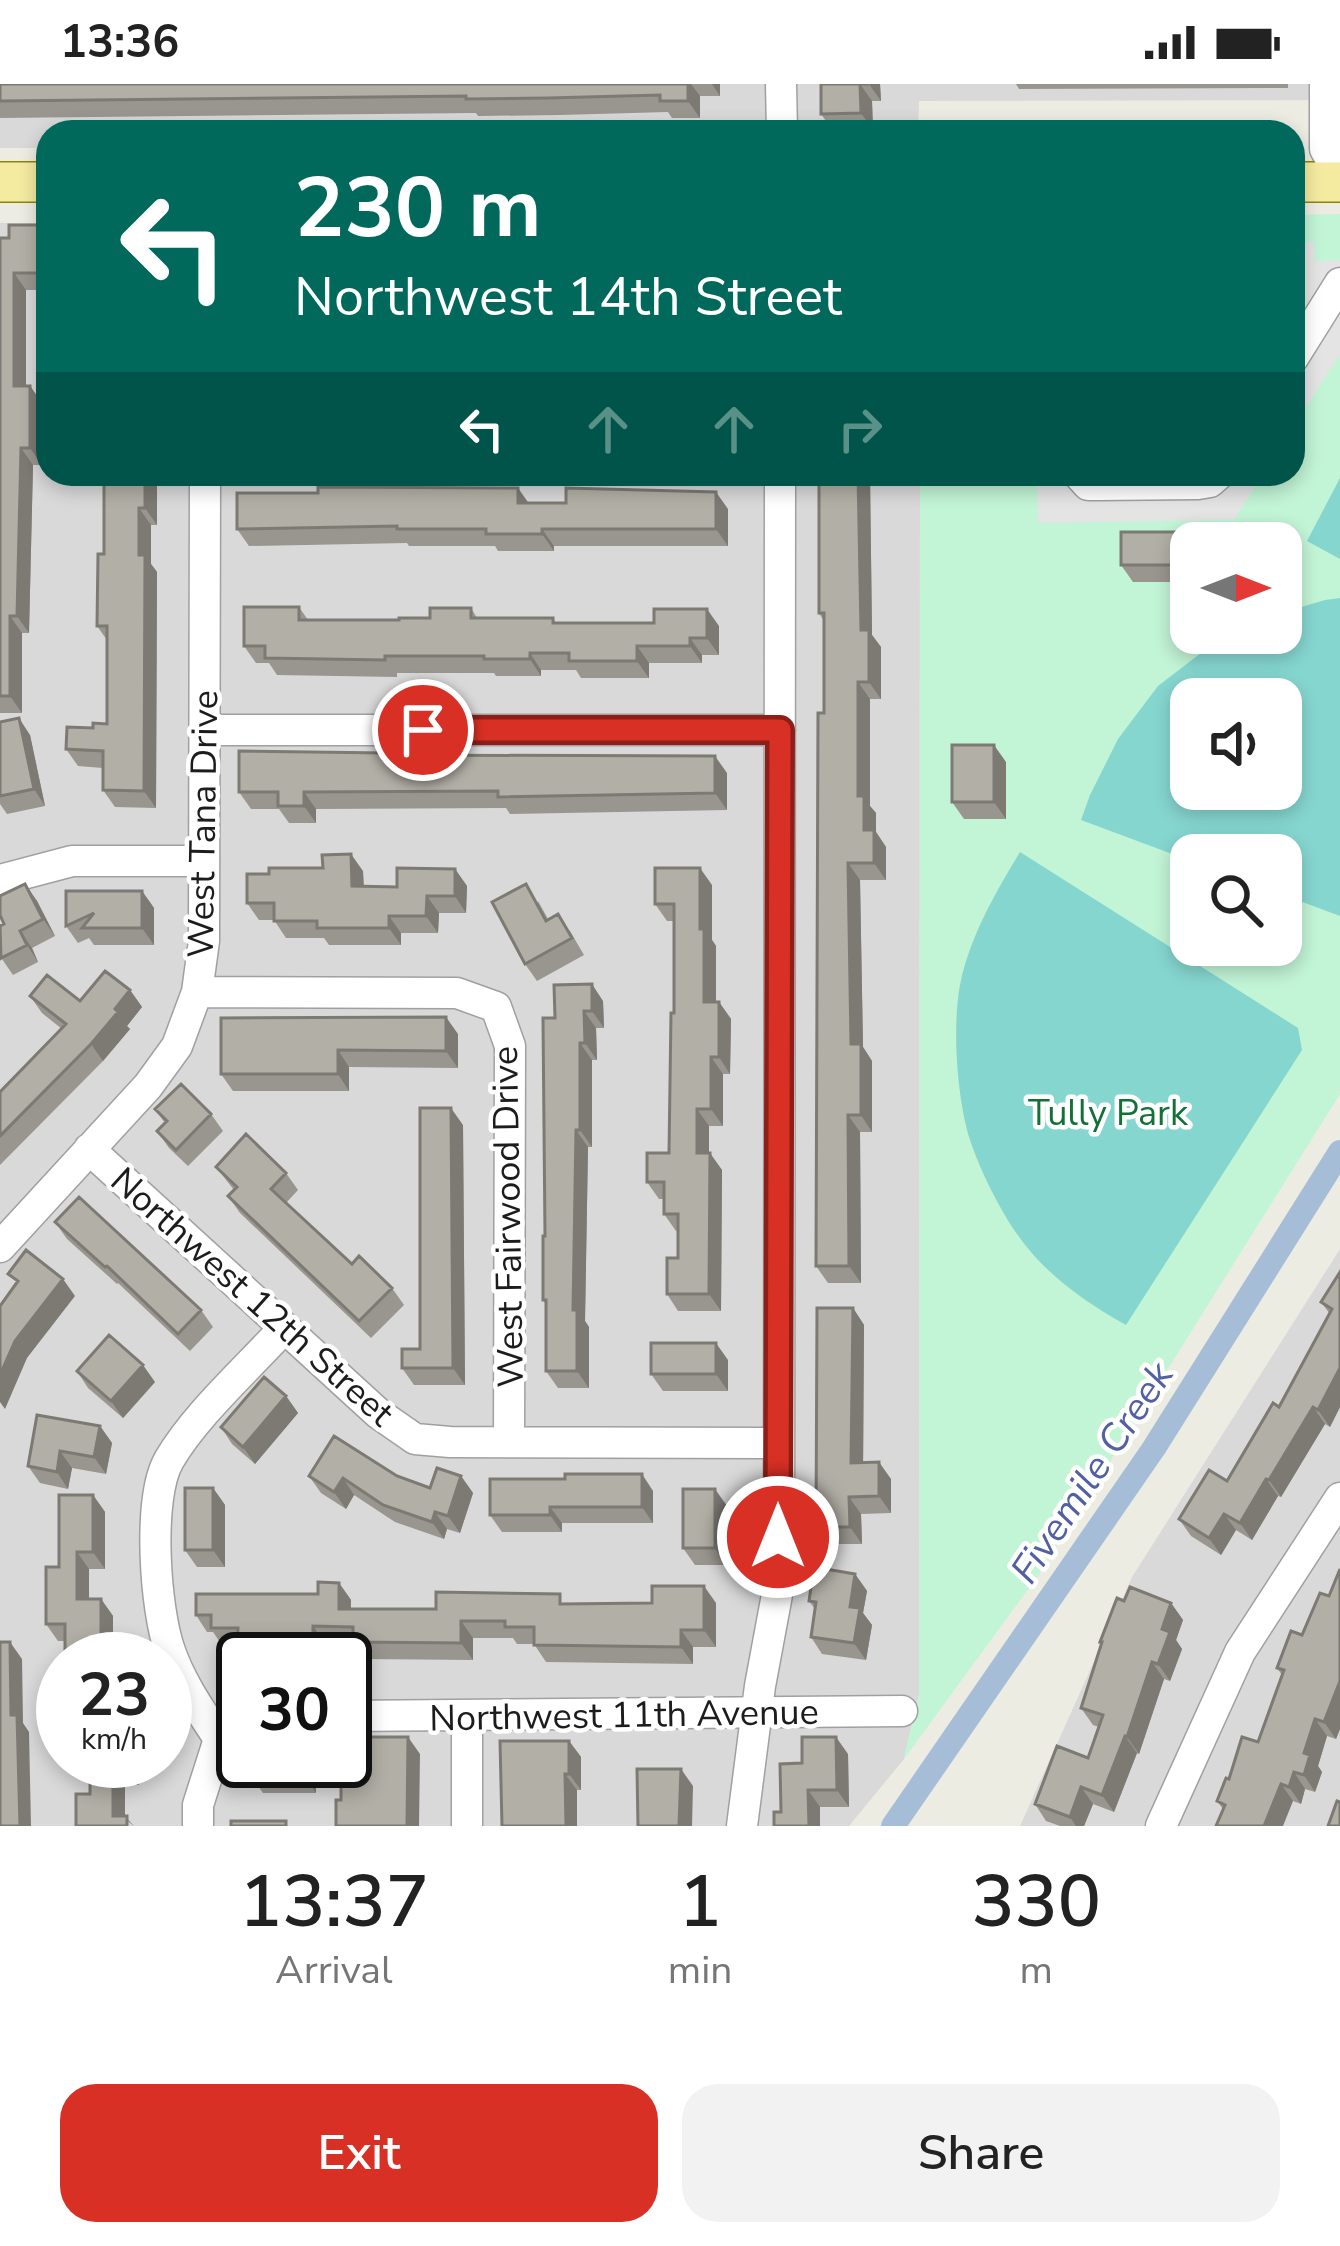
<!DOCTYPE html>
<style>
body{margin:0;font-family:"Nunito Sans",sans-serif;background:#f2f2f2;color:#222;height:100vh;display:flex;flex-direction:column;font-size:45px;white-space:nowrap}
*{box-sizing:border-box;margin:0}
p{font-size:39px;color:#767676}
.icon{flex:none;width:66px;height:66px;fill:none;stroke:currentColor;stroke-width:2;stroke-linecap:round;stroke-linejoin:round}
.map{position:relative;height:1742px;overflow:hidden}
.side{display:flex;flex-direction:column;background:#fff;flex:1}
.side>*{flex:none}
.guide{position:absolute;left:36px;top:36px;width:1269px;height:366px;border-radius:36px;box-shadow:0 6px 18px #0003;background:#00695c;color:#fff;overflow:hidden}
.needle{width:78px;rotate:90deg}
.fabs{position:absolute;left:1170px;top:438px;display:grid;gap:24px}
.fabs a{display:grid;place-items:center;width:132px;height:132px;border-radius:24px;background:#fff;box-shadow:0 6px 18px #0003;font-size:60px}
.speed{position:absolute;left:36px;top:1548px;display:flex;gap:24px;font-size:60px;font-weight:700;text-align:center}
.speed>*{display:grid;place-content:center;width:156px;height:156px;border-radius:50%;background:#fff;box-shadow:0 6px 18px #0003;line-height:1}
.speed small{font-size:30px;font-weight:400}
.speed .limit{border:6px solid #111;border-radius:18px;background:#fff;color:#111}
.pin{position:absolute;display:grid;place-items:center;width:102px;height:102px;color:#fff;margin:-51px;border:6px solid #fff;border-radius:50%;box-shadow:0 3px 12px #0007}
.me{position:absolute;width:132px;margin:-66px;rotate:0deg;stroke-linejoin:round;filter:drop-shadow(0 0 9px #0008)}
.turn{display:flex;align-items:center;gap:42px;height:252px;padding:0 60px;font-size:54px}
.turn .icon{width:156px;height:156px;stroke-width:2.5}
.turn b{display:block;font-size:84px;line-height:102px}
.lanes{display:flex;align-items:center;height:114px;padding:0 60px;background:#0003;justify-content:center;gap:60px;direction:ltr}
.lanes .off{opacity:.35}
.eta{display:flex;justify-content:space-evenly;align-items:center;height:204px;text-align:center}
.eta b{font-size:72px;font-weight:600;line-height:84px}
.button{display:flex;gap:24px;margin-top:auto;padding:24px 60px}
.button a{flex:1;height:138px;border-radius:36px;background:#d93025;color:#fff;font-size:48px;font-weight:600;line-height:138px;text-align:center}
.button a+a{background:#f2f2f2;color:#222}
.status{display:flex;justify-content:space-between;align-items:center;height:84px;padding:0 60px;background:#fff;direction:ltr}
.status svg{height:33px;fill:currentColor}
.map>svg:first-child{display:block}
</style>
<div class="status"><b>13:36</b><svg viewBox="0 0 49 12"><path d="M0 12V9h3v3zM5 12V6h3v6zM10 12V3h3v9zM15 12V0h3v12zM26 1h20v11H26zM47 4h2v5h-2z"/></svg></div>
<div class="map">
<svg width="1340" height="1742" viewBox="0 0 1340 1742">
<rect width="100%" height="100%" fill="#edece3"/>
<path fill="#dad9d9" fill-rule="evenodd" d="M0 0H1340V16L919 17 918 48H48V64H0Z
M0 139H48V390H920L919 1611 904 1675 849 1742H0ZM63 1575H165V1677H63ZM243 1575H345V1677H243Z
M1340 1165V1742H1020L1132 1493Z"/>
<path fill="#c2f4d6" fill-rule="evenodd" d="M1340 130V1010L1040 1489 904 1675 919 1610 920 390H1293V131ZM1191 459H1281V549H1191ZM1191 615H1281V705H1191ZM1191 771H1281V861H1191Z"/>
<path fill="#86d6d0" fill-rule="evenodd" d="M1340 394V475L1307 457Z
M1340 514V832L1281 810V771H1191V777L1081 736 1090 711 1118 655 1158 602 1210 562 1234 549H1281V529L1325 516ZM1191 615H1281V705H1191Z
M1020 768 1298 944 1302 966 1126 1241C1090 1221 1052 1195 1026 1162 1004 1135 981 1089 970 1056 957 1015 952 944 960 901 970 852 995 810 1020 768Z"/>
<path fill="#e4e4e4" d="M1293 158H1314L1315 177 1340 176V270L1293 344Z
M1037 390H1263L1234 436 1038 439Z"/>
<g fill="none" stroke-linecap="round" stroke-linejoin="round">
<path stroke="#a6bdd7" stroke-width="24" d="M893 1742 1154 1364 1340 1068"/>
<defs>
<path id="minor" d="M781 0 782 48
M1325 0V65L1340 92
M1293 274 1340 199
M1078 390 1088 401H1098L1198 400 1210 398 1219 390
M204 646H780
M0 796 72 777H204
M197 908 457 909 496 923 510 962 509 1358
M89 1065 379 1330 415 1355 450 1358 779 1359
M0 1163 148 1002 177 962 197 908 204 857 205 390
M345 1632 902 1627
M198 1742V1721L219 1655C201 1627 181 1599 170 1567 155 1526 147 1414 169 1376 196 1330 248 1284 284 1244
M467 1742V1632
M742 1742 760 1602 779 1500 780 390
M1161 1742 1240 1568 1340 1414"/>
<path id="major" d="M0 98H48
M1293 98H1340"/>
</defs>
<use href="#minor" stroke="#a0a0a0" stroke-width="33"/>
<use href="#major" stroke="#89860b" stroke-width="42"/>
<use href="#minor" stroke="#fff" stroke-width="30"/>
<use href="#major" stroke="#f4eaa0" stroke-width="39"/>
</g>
<path fill="#99968f" d="M0 0H720V12H700V34H672L668 28 560 31 478 32 476 29 0 34Z
M821 0H880L881 17H872L873 46 833 47 821 30Z
M1016 0H1288V4L1019 5Z
M39 141 48 154V206H26V302H30L42 319V381H33L29 549H22V629H0V154H9Z
M157 390V441H151V480L157 488 156 724 115 723 103 706V684L78 682 66 665 93 644 107 640V556L97 542 104 470Z
M819 390H870L872 551 881 563V615H870V722L876 729V748L886 763V796H860L863 963 872 977V1048H860L861 1199H828L816 1182 824 629V537L819 529Z
M528 419 728 425V462H554V467H498L495 462H409L407 459 249 462 237 445Z
M1189 448 1197 459H1191V498H1133L1121 481Z
M299 523 308 536H399L430 534 471 524 477 534H553L556 539 719 542V571H702V579H649V594H581L576 586H541V592H496L494 589H397V593L277 591 269 579H256L244 562Z
M0 638 30 651 45 722 7 730 0 720Z
M387 671 727 689V726L510 730 506 724 316 725V739H289L279 725H251L239 708Z
M1006 678V735H964L952 718Z
M455 785 467 802 466 829H439L438 849H401V861H329L324 854H286L274 836H259L247 819 363 787 364 802 397 803Z
M25 800 37 817 55 852 32 864 38 878 13 891 2 875 0 877V842L4 840Z
M712 801V856L716 862V918H719L731 935 730 990H723V1042H709V1069L722 1086 721 1227H678L667 1210 678 1174V1147H676L664 1130V1115H659L647 1098 669 1069 674 929V837H667L655 820Z
M142 807 154 824V861H94L89 854 78 859 66 842Z
M538 817 548 835 570 847 584 871 537 897 525 880Z
M130 906 142 923 127 942 130 945 103 977 0 1081V1009L62 945 42 929 30 912 80 917Z
M603 917 604 944H596L597 976H592V1063H588L585 1237 589 1243V1304H558L546 1287V1220L543 1216 555 934Z
M221 934 458 950V984L349 983V1007H233L221 990Z
M155 1025 211 1030 223 1047 188 1082 169 1064 157 1047 165 1039Z
M463 1041 465 1301H414L402 1284 420 1265Z
M216 1083 286 1089 298 1106 286 1119 352 1180 392 1204 404 1221 371 1254 240 1129 228 1112 234 1106Z
M55 1138 201 1226 213 1243 190 1267 118 1199 117 1200 67 1155Z
M1340 1188V1323L1330 1343 1325 1340 1281 1413 1278 1412 1252 1456 1236 1446 1221 1471 1191 1452 1179 1435 1227 1397 1279 1323 1330 1230 1321 1218Z
M853 1224 864 1241 863 1378 891 1395V1429L861 1430 862 1460H828L816 1443Z
M728 1276V1307H663L651 1290Z
M77 1287 155 1298 123 1334 88 1304Z
M286 1312 298 1329 255 1380 232 1360 221 1343Z
M100 1342 112 1359 106 1390 72 1384 68 1405 40 1399 28 1382Z
M309 1392H397L430 1404 461 1392 473 1409 460 1449 447 1445 444 1455 395 1438 354 1411 346 1425 321 1409Z
M213 1404 225 1421V1483H197L185 1466Z
M653 1407V1439H562V1448H502L490 1431Z
M93 1411 105 1428V1485H89V1515H101L113 1532V1568L118 1575H65V1557H58L46 1540 59 1483Z
M727 1422V1481H695L683 1464Z
M1340 1485V1645L1336 1655 1327 1652 1318 1682 1322 1688 1315 1708 1305 1705 1301 1720 1293 1717 1223 1725 1217 1717 1229 1695 1258 1658 1282 1591 1277 1584 1329 1512Z
M855 1490 867 1507 863 1529 872 1541 866 1576 822 1570 811 1553 815 1525 809 1517Z
M339 1499 351 1516V1525H436L566 1520 716 1519V1563H693V1580L546 1578 534 1560H517L513 1554H473V1576L364 1575 354 1560 325 1559V1575H246L238 1561H222L213 1548H207L196 1531 318 1510Z
M1124 1517 1171 1519 1183 1536 1176 1556 1182 1565 1170 1597 1164 1595 1139 1670 1137 1669 1114 1728 1093 1720 1084 1742H1060L1046 1737 1035 1720 1088 1674 1099 1643 1093 1641 1081 1624 1102 1560 1100 1558Z
M569 1657 581 1673V1706H577L502 1742Z
M848 1670 849 1723H820L781 1728 802 1679Z
M90 1677H139V1701H125V1732L134 1742 90 1710Z
M316 1677V1709H263L251 1692Z"/>
<path fill="#7d7a74" d="M688 0H691L700 12V34L688 17Z
M712 0H720V12Z
M860 0 872 17 873 46 861 29Z
M869 0H880L881 17Z
M39 141 48 154V168L39 155Z
M14 189 26 206V319L14 302Z
M30 302 42 319V381L30 364Z
M21 364 33 381 29 549 17 532Z
M145 390H157V441L145 424Z
M858 390H870L872 551 881 563V615L869 598 861 546Z
M518 404 530 421 518 419Z
M716 408 728 425V462L716 445Z
M139 424 151 441V480L157 488 156 724 144 707Z
M542 445 554 462V467L542 450Z
M1189 448 1197 459H1191V483L1189 481Z
M707 525 719 542V571L707 554Z
M10 532 22 549V629L10 612Z
M690 554 702 571V579L690 562Z
M637 562 649 579V594L637 577Z
M530 569 541 586V592L530 575Z
M858 598 870 615V722L876 729V748L886 763V796L874 779 864 746 858 712Z
M19 634 30 651 45 722 34 705Z
M994 661 1006 678V735L994 718Z
M715 672 727 689V726L715 709Z
M304 708 316 725V739L304 722Z
M351 770 363 787 364 819 352 802Z
M848 779 860 796 863 963 872 977V1048L861 1031 851 960Z
M700 784 712 801V856L716 862V935L704 918 700 845Z
M455 785 467 802 466 829 455 812Z
M25 800 37 817 55 852 43 835Z
M142 807 154 824V861L142 844Z
M427 812 439 829 438 849 426 832Z
M389 832 401 849V861L389 844Z
M20 847 32 864 38 878 27 861Z
M592 900 603 917 604 944 592 927Z
M130 906 142 923 127 942 130 945 103 977 91 960Z
M719 918 731 935 730 990 719 973Z
M584 927 596 944 597 976 585 959Z
M446 933 458 950V984L446 967Z
M580 959 592 976V1063L580 1046Z
M338 966 349 983V1007L338 990Z
M711 973 723 990V1042L711 1025Z
M451 1024 463 1041 465 1301 453 1284Z
M697 1025 709 1042V1086L697 1069Z
M848 1031 860 1048 861 1199 849 1182Z
M576 1046 588 1063 585 1237 589 1243V1304L577 1287 573 1226Z
M710 1069 722 1086 721 1227 709 1210Z
M63 1195 75 1212 27 1274 5 1325 0 1318V1291L15 1257Z
M853 1224 864 1241 863 1396 851 1379Z
M716 1259 728 1276V1307L716 1290Z
M143 1281 155 1298 123 1334 111 1317Z
M1340 1284V1323L1330 1343 1318 1326Z
M286 1312 298 1329 255 1380 243 1363Z
M1313 1323 1325 1340 1281 1413 1269 1396Z
M100 1342 112 1359 106 1390 94 1373Z
M60 1367 72 1384 68 1405 57 1388Z
M879 1378 891 1395V1429L879 1412Z
M642 1390 653 1407V1439L642 1423Z
M461 1392 473 1409 460 1449 448 1432Z
M343 1394 354 1411 346 1425 334 1408Z
M1266 1395 1278 1412 1252 1456 1240 1439Z
M213 1404 225 1421V1483L213 1466Z
M715 1405 727 1422V1481L715 1464Z
M93 1411 105 1428V1485L93 1468Z
M849 1413 861 1430 862 1460 850 1443Z
M550 1423 562 1439V1448L550 1431Z
M435 1428 447 1445 444 1455 432 1438Z
M1224 1430 1236 1446 1221 1471 1209 1454Z
M77 1468 89 1485V1532L77 1515Z
M855 1490 867 1507 863 1529 872 1541 866 1576 854 1559 850 1523Z
M339 1499 351 1516 350 1542 339 1525Z
M704 1502 716 1519V1563L704 1546Z
M101 1515 113 1532V1568L118 1575H109L101 1562Z
M1171 1519 1183 1536 1176 1556 1182 1565 1170 1597 1158 1580 1162 1545Z
M461 1537 473 1554V1576L461 1559Z
M313 1542 325 1559V1575H322L313 1561Z
M681 1546 693 1563V1580L681 1563Z
M10 1558 22 1575 23 1639 29 1648 31 1742H20L11 1631Z
M1152 1578 1164 1595 1139 1670 1127 1653Z
M1340 1597V1645L1336 1655 1324 1638Z
M1315 1635 1327 1652 1318 1682 1322 1688 1315 1708 1304 1691V1669Z
M1125 1652 1137 1669 1114 1728 1102 1711Z
M408 1653 420 1670 419 1742H407Z
M836 1653 848 1670 849 1723 837 1706Z
M569 1657 581 1673V1706L569 1690Z
M127 1677H139V1701L127 1684Z
M304 1677H316V1709L304 1692Z
M113 1684 125 1701V1742L113 1732Z
M681 1685 693 1702 692 1742H679Z
M1294 1688 1305 1705 1301 1720 1289 1703Z
M565 1690 577 1706V1742H566Z
M1281 1700 1293 1717 1283 1742H1264Z
M1081 1703 1093 1720 1084 1742H1076L1070 1733Z
M808 1706 820 1723V1742H809Z"/>
<path fill="#b2afa6" stroke="#7d7a74" stroke-width="3" d="M0 0H688V17H660V11L548 14 466 15V12L0 17Z
M821 0H869H860L861 29 821 30Z
M9 141H39V155H48V189H14V302H30V364H21L17 532H10V612H0V154H9Z
M104 390H145V424H139V471H145L144 707 103 706V667L66 665 67 643 93 644V639L107 640V542H97L98 470H104Z
M819 390H858L861 546H869V598H858V712H864V746H874V779H848L851 960H861V1031H848L849 1182H816L818 629H824V529H819Z
M318 403 518 404V419H566V404L716 408V445H542V450H486V445H397V442L237 445V409H318Z
M1121 448H1189V481H1121Z
M244 523H299V536H399V534H430V524H471V534H553V539H654V525H707V554H690V562H637V577H569V569H530V575H484V572H385V576L265 574V562H244Z
M19 634 34 705 0 712V638Z
M952 661H994V718H952Z
M239 667 385 669V671L715 672V709L498 713V707L304 708V722H278V708H239Z
M351 770 352 802 397 803V784L455 785V812H427L426 832H389V844H317V837H274V819H247V790H269V784H323L322 771Z
M655 784H700V845H704V918H719V973H711V1025H697V1069H710L709 1210H667V1174H678V1130H664V1098H647V1069H669L671 929H674V820H655Z
M25 800 43 835 20 847 27 861 1 874 0 842 4 840 0 831V812Z
M526 800 546 837 558 830 572 854 525 880 492 818Z
M66 807H142V844H82L94 829 66 842Z
M105 887 130 906 115 925 118 928 91 960 0 1052V1008L66 940 30 912 47 891 80 917Z
M592 900V927H584L585 959H580V1046H576L573 1226H577V1287H546V1216H543V1152H545L543 934H555L554 901Z
M446 933V967L338 966V990H221V934Z
M181 1000 211 1030 176 1066 157 1047 167 1037 155 1025Z
M420 1024H451L453 1284H402V1265H420Z
M246 1050 286 1089 271 1105 352 1180 359 1172 392 1204 359 1237 228 1112 237 1103 216 1083Z
M79 1113 201 1226 178 1250 107 1182 105 1183 55 1138Z
M26 1166 63 1195 15 1257 0 1291V1222L18 1197 8 1190Z
M1340 1188V1284L1318 1326 1313 1323 1269 1396 1266 1395 1240 1439 1224 1430 1209 1454 1179 1435 1209 1386 1227 1397 1273 1319 1279 1323 1332 1225 1321 1218Z
M817 1224H853L851 1379 879 1378V1412L849 1413 850 1443H816Z
M109 1251 143 1281 111 1317 77 1287Z
M651 1259H716V1290H651Z
M264 1293 286 1312 243 1363 221 1343Z
M37 1331 100 1342 94 1373 60 1367 57 1388 28 1382Z
M334 1352 397 1392 430 1404 437 1384 461 1392 448 1432 435 1428 432 1438 383 1421 343 1394 334 1408 309 1392Z
M565 1390H642V1423H550V1431H490V1395H565Z
M185 1404H213V1466H185Z
M683 1405H715V1464H683Z
M59 1411H93V1468H77V1515H101V1562H109V1575H65V1540H46V1483H59Z
M814 1483 855 1490 850 1523 860 1524 854 1559 811 1553 816 1518 809 1517Z
M1340 1485V1597L1324 1638 1315 1635 1304 1669 1310 1671 1304 1691 1294 1688 1289 1703 1281 1700 1264 1742H1216L1225 1721 1217 1717 1226 1694 1229 1695 1242 1653 1258 1658 1284 1586 1277 1584 1291 1547 1302 1551 1320 1509 1329 1512Z
M318 1498 339 1499V1525H436V1508L560 1510V1520L652 1519V1502H704V1546H681V1563L534 1561V1543H505V1537H461V1559L353 1558V1543L313 1542V1561L264 1559V1563L237 1562 238 1544H211V1531H196V1510H318Z
M1130 1503 1171 1519 1162 1545 1170 1548 1158 1580 1152 1578 1127 1653 1125 1652 1102 1711 1081 1703 1070 1733 1035 1720 1057 1662 1088 1674 1103 1631 1081 1624 1102 1558H1100L1117 1514 1124 1517Z
M0 1558H10L11 1631H17L20 1742H0Z
M345 1653H408L407 1742H336V1716H341V1677H345Z
M802 1653H836L837 1706H808L809 1742H774V1728H781L780 1680 802 1679Z
M500 1657H569V1690H565L566 1742H502Z
M90 1677H127V1684H113V1732H127V1742H76V1710H90Z
M251 1677H304V1692H251Z
M637 1685H681L679 1742H638Z
M1337 1717 1340 1718V1742H1328Z
M231 1737H286V1742H231Z"/>
<g fill="none" stroke-linecap="round" stroke-linejoin="round">
<defs>
<path id="route" d="M423 646H780L778 1453"/>
</defs>
<use href="#route" stroke="#8d1f18" stroke-width="30"/>
<use href="#route" stroke="#d93025" stroke-width="21"/>
</g>
<g text-anchor="middle" stroke-width="9" stroke-linejoin="round" paint-order="stroke">
<g font-size="36" fill="#1c1c1c" stroke="#fff">
<text transform="translate(202 740) rotate(-89)" y="13">West Tana Drive</text>
<text transform="translate(507 1133) rotate(-91)" y="13">West Fairwood Drive</text>
<text transform="translate(253 1212) rotate(42)" y="13">Northwest 12th Street</text>
<text transform="translate(624 1630) rotate(-1)" y="13">Northwest 11th Avenue</text>
</g>
<g font-size="36" fill="#137138" stroke="#fff">
<text x="1108" y="1041">Tully Park</text>
</g>
<g font-size="39" font-style="italic" fill="#5160a4" stroke="#fff">
<text transform="translate(1091 1388) rotate(-56)" y="14">Fivemile Creek</text>
</g>
</g>
</svg>
<div class="fabs">
<a><svg class="needle" viewBox="-14 -14 28 28"><path d="M0-13l5 13h-10z" fill="#e53935"/><path d="M0 13l5-13h-10z" fill="#767676"/></svg></a>
<a><svg class="icon" aria-label="sound" viewBox="0 0 24 24"><path d="M4 9h4l5-4v14l-5-4H4zM17 9q2 3 0 6"/></svg></a>
<a><svg class="icon" aria-label="search" viewBox="0 0 24 24"><circle cx="10" cy="10" r="6"/><path d="M15 15l6 6"/></svg></a>
</div>
<div class="speed"><div>23<small>km/h</small></div><div class="limit">30</div></div>
<div class="pin" style="left:423px;top:646px;background:#d93025"><svg class="icon" aria-label="arrive" viewBox="0 0 24 24"><path d="M6 21V4h12l-3 4 3 4H6"/></svg></div>
<svg class="me" style="left:778px;top:1453px" viewBox="-20 -20 40 40"><circle r="17" fill="#d93025" stroke="#fff" stroke-width="3"/><path d="M0-11L8 9 0 5-8 9z" fill="#fff"/></svg>
<div class="guide">
<div class="turn"><svg class="icon" aria-label="left" viewBox="0 0 24 24"><path d="M17 20v-9H6M10 6l-5 5 5 5"/></svg><div><b>230 m</b>Northwest 14th Street</div></div>
<div class="lanes"><svg class="icon" aria-label="left" viewBox="0 0 24 24"><path d="M17 20v-9H6M10 6l-5 5 5 5"/></svg><svg class="icon off" aria-label="ahead" viewBox="0 0 24 24"><path d="M12 20V5M6 11l6-6 6 6"/></svg><svg class="icon off" aria-label="ahead" viewBox="0 0 24 24"><path d="M12 20V5M6 11l6-6 6 6"/></svg><svg class="icon off" aria-label="right" viewBox="0 0 24 24"><path d="M7 20v-9h11M14 6l5 5-5 5"/></svg></div>
</div>
</div>
<section class="side">
<div class="eta">
<div><b>13:37</b><p>Arrival</p></div>
<div><b>1</b><p>min</p></div>
<div><b>330</b><p>m</p></div>
</div>
<div class="button"><a>Exit</a><a>Share</a></div>
</section>
